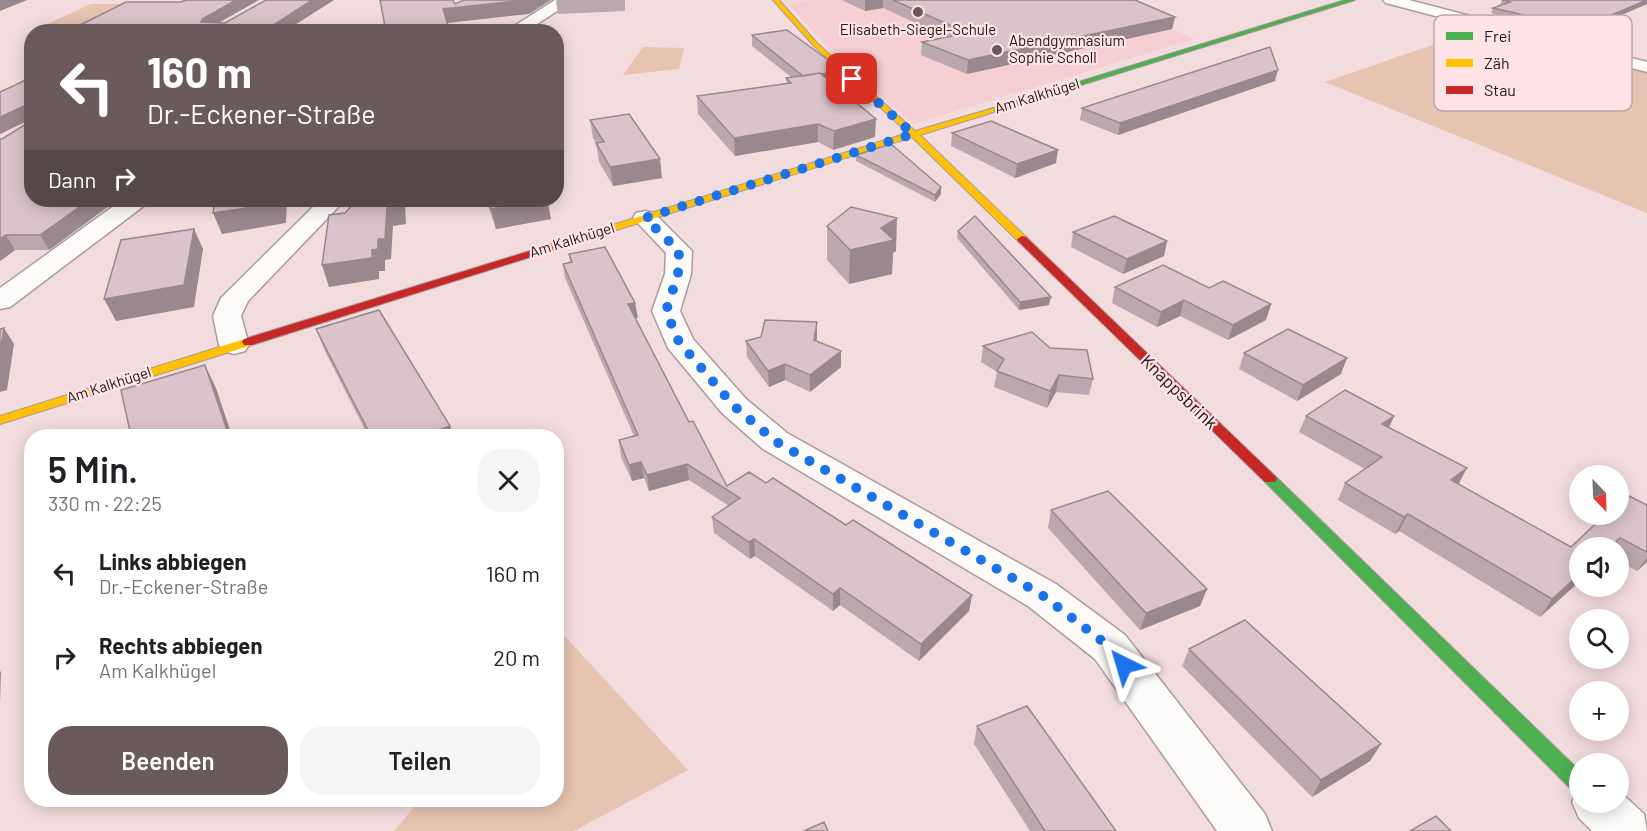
<!DOCTYPE html>
<html lang="de">
<meta charset="utf-8">
<style>
body{margin:0;font-family:Barlow,sans-serif;background:#f6f6f6;color:#202124;height:100vh;display:flex;flex-direction:column;font-size:22px;white-space:nowrap}
*{box-sizing:border-box;margin:0}
p{font-size:20px;color:#757577}
.icon{flex:none;width:33px;height:33px;fill:none;stroke:currentColor;stroke-width:2;stroke-linecap:round;stroke-linejoin:round}
.map{position:relative;flex:1;overflow:hidden}
.panel{position:absolute;left:24px;top:429px;width:540px;height:378px;display:flex;flex-direction:column;background:#fff;border-radius:24px;box-shadow:0 3px 15px #0003}
.panel>*{flex:none}
.guide{position:absolute;left:24px;top:24px;width:540px;height:183px;border-radius:24px;box-shadow:0 3px 15px #0003;background:#6b5a5b;color:#fff;overflow:hidden}
.needle{width:39px;rotate:157deg}
.controls{position:absolute;left:1569px;top:465px;display:grid;gap:12px}
.controls a{display:grid;place-items:center;width:60px;height:60px;border-radius:50%;background:#fff;box-shadow:0 3px 15px #0003;font-size:30px}
.pin{position:absolute;display:grid;place-items:center;width:51px;height:51px;color:#fff;margin:-26px;border-radius:12px;box-shadow:0 3px 9px #0006}
.me{position:absolute;width:66px;margin:-33px;rotate:320deg;stroke-linejoin:round;filter:drop-shadow(0 0 4px #0008)}
.turn{display:flex;align-items:center;gap:21px;height:126px;padding:0 24px;font-size:27px}
.turn .icon{width:78px;height:78px;stroke-width:2.5}
.turn b{display:block;font-size:42px;line-height:51px}
.then{display:flex;align-items:center;height:57px;padding:0 24px;background:#0003;gap:12px;font-size:22px}
.round{display:grid;place-items:center;flex:none;width:63px;height:63px;border-radius:24px;background:#f6f6f6}
.overview{display:flex;align-items:center;justify-content:space-between;height:102px;padding:0 24px}
h1{font-size:36px;font-weight:600;line-height:45px}
.primary-button{display:flex;gap:12px;margin-top:auto;padding:12px 24px}
.primary-button a{flex:1;height:69px;border-radius:24px;background:#6b5a5b;color:#fff;font-size:24px;font-weight:600;line-height:69px;text-align:center}
.primary-button a+a{background:#f6f6f6;color:#202124}
ul{padding:0;list-style:none}
li{display:flex;align-items:center;gap:18px;height:84px;padding:0 24px}
li div{flex:1}
li b{display:block;font-size:22px}
li em{font-style:normal}
.map>svg:first-child{display:block}
</style>
<div class="map">
<svg width="1647" height="831" viewBox="0 0 1647 831">
<rect width="100%" height="100%" fill="#f3dcde"/>
<path fill="#f5cfd2" d="M810 0H1105L1195 39 913 124 835 56 789 5Z"/>
<path fill="#e7c3b1" d="M91 4H131L77 30H34Z
M1482 28 1647 72V213L1325 82Z
M643 47 684 48 679 69 623 75Z
M562 633 688 770 574 831H394L420 800H556V640Z"/>
<g fill="none" stroke-linecap="round" stroke-linejoin="round">
<defs>
<path id="street" d="M555 0H574L525 32H505Z
M1383 0H1409L1647 62V72L1386 3Z
M122 200H149L145 205 10 307 0 309V288Z
M320 200H345L248 301 241 316 249 345 245 351 234 354 223 351 219 345 213 316 221 298Z
M645 211 654 213 692 251 691 274 680 311 693 339 746 399 787 433 1056 584 1125 635 1265 814 1272 831H1217L1095 659 1028 606 763 449 722 413 668 348 652 311 665 274 666 253 633 218 636 213Z
M1580 786V802H1618V790L1644 814 1647 831H1592L1579 818 1572 802Z"/>
<path id="fast" d="M1345 0H1355L994 112 987 110Z
M1270 474 1275 476 1580 771V794L1573 791 1265 482 1263 479Z"/>
<path id="slow" d="M773 0H779L818 44 915 131 994 108V112L920 135 1026 237V241H1018L912 137 553 250H545V246L908 133 814 46Z
M248 338 252 339 254 342 252 345 0 424V416Z"/>
<path id="jam" d="M1022 236 1026 237 1275 476 1277 479 1275 482H1265L1018 241 1017 239Z
M549 245 553 246V250L252 345H244L242 342 244 339Z"/>
</defs>
<use href="#street" stroke="#ac9a9b" stroke-width="3"/>
<use href="#fast" stroke="#ac9a9b" stroke-width="2"/>
<use href="#slow" stroke="#ac9a9b" stroke-width="2"/>
<use href="#jam" stroke="#ac9a9b" stroke-width="2"/>
<use href="#street" fill="#fdfafa" fill-rule="evenodd"/>
<use href="#fast" fill="#4caf50" fill-rule="evenodd"/>
<use href="#slow" fill="#ffc107" fill-rule="evenodd"/>
<use href="#jam" fill="#c62828" fill-rule="evenodd"/>
</g>
<path fill="#bba8ae" d="M557 0H625V11L558 14 556 1Z
M842 0H1124L1175 17 1172 29 967 74 921 55 922 42 947 37 883 8 865 11Z
M1500 0H1647V4L1577 34 1491 13 1493 8 1500 5 1502 0Z
M752 35 842 70V82L833 84 875 137 833 150 818 142 735 156 698 114 697 96 787 83 786 78 791 77 752 46Z
M32 77V200H117L49 250H15L0 261 2 139 26 124V121L0 134V92Z
M1275 81 1118 135 1080 120 1082 108Z
M590 120 662 178 613 186 599 162 596 143 593 138Z
M952 133 1056 163 1015 178 951 146Z
M856 155 941 194 935 202 856 161Z
M486 200H547L551 219 496 229Z
M827 226 896 251 893 253 892 274 849 284 827 260Z
M958 231 1049 305 1019 310 957 238Z
M1073 232 1167 241 1164 256 1123 274 1071 247Z
M569 254 635 303 638 318H635L689 422 727 486 766 483 846 525 972 595 969 611 919 661 840 605 833 611 755 556 750 559 714 533 712 517 729 506 689 480 649 491 644 478 632 481 621 457 619 440 634 436 565 278 563 264 570 262Z
M1115 287 1209 288 1271 304 1266 320 1228 340 1180 316 1157 327 1112 303Z
M817 322 816 341 841 367 810 392 785 380 769 387 747 357 746 341Z
M316 329 450 426 453 436H368L325 351Z
M983 346 1050 348 1093 379 1089 395 1056 392 1047 408 994 387 997 372 981 362Z
M1244 353 1341 374 1297 401 1239 369Z
M1306 416H1394L1389 427 1458 484 1571 547 1647 505V562L1637 571 1618 561V548H1580V581L1540 617 1399 531 1395 534 1338 500 1345 483 1365 469 1299 432Z
M1051 510 1207 589 1200 606 1140 630 1048 528Z
M1189 649 1370 761 1312 797 1182 666Z
M977 726 1116 831H1030L974 744Z"/>
<path fill="#99888d" d="M0 0H27L0 11Z
M236 0H259L206 30 201 22 202 19Z
M312 0H334L284 32H263Z
M527 0H551L529 14 447 23 443 9Z
M865 0H883V8L865 11Z
M1647 0V4L1577 34 1580 28Z
M1175 17 1172 29 967 74 968 60Z
M842 70V82L806 89V78Z
M1278 70 1275 81 1118 135 1120 123Z
M24 106 31 119 0 134V117Z
M876 119 875 137 833 150 834 131Z
M818 124V142L735 156 734 138Z
M1058 150 1056 163 1015 178 1017 164Z
M660 159 662 178 613 186 610 167Z
M941 187V194L935 202V195Z
M89 200H117L49 250 40 235Z
M279 200H287L286 223 222 234 213 213Z
M400 200H405L406 224 393 226 391 259 385 260V271H379V279L329 287 322 265 372 250 378 239 387 206Z
M544 200H547L551 219 496 229 491 209Z
M897 218 896 251 893 253 892 274 849 284 850 250 881 228Z
M194 229 203 249 194 307 116 321 104 299Z
M6 235 15 250 0 261V239Z
M1167 241 1164 256 1123 274 1127 259Z
M1051 297 1049 305 1019 310 1020 302Z
M1184 300 1180 316 1157 327 1161 312Z
M635 303 638 318 630 319 628 304Z
M1271 304 1266 320 1228 340 1233 325Z
M817 322V338L814 356V340Z
M4 328 14 344 7 390 0 392V353Z
M841 351V367L810 392V375Z
M1347 358 1341 374 1297 401 1303 385Z
M785 364V380L769 387 768 371Z
M205 365 216 388 232 436H229Z
M1059 375 1056 392 1047 408 1050 391Z
M1394 416 1387 432 1382 424Z
M450 426 453 436H421Z
M641 462 644 478 632 481 629 465Z
M687 464 689 480 649 491 647 475Z
M1467 468 1458 485 1451 480Z
M1408 514 1399 531 1395 534 1404 517Z
M1620 538 1613 548H1609Z
M754 539 755 556 750 559 749 542Z
M1647 558V562L1637 571Z
M1580 574V581L1540 617 1552 599Z
M840 588V605L833 611V594Z
M1207 589 1200 606 1140 630 1146 613Z
M972 595 969 611 919 661 921 644Z
M0 671 1 672 0 703Z
M1381 744 1370 761 1312 797 1321 780Z"/>
<path fill="#dac3ca" stroke="#99888d" stroke-width="1.5" d="M186 0H236L202 19 201 22 225 23 266 0H312L263 32H66L126 2H181Z
M380 0H453L455 4 464 0H527L443 9 450 32H386Z
M893 0H1135L1175 17 968 60 922 42 968 33Z
M1502 0H1647L1580 28 1493 8 1510 2Z
M787 30 842 70 822 74 820 73 803 76 752 35Z
M1270 47 1278 70 1120 123 1082 108Z
M820 73 876 119 834 131 818 124 734 138 697 96 791 83 786 78Z
M32 77V200H89L40 235H6L0 239V139H2L26 124 27 106H24L0 117V92Z
M629 114 660 159 610 167 596 143 604 142 590 120Z
M991 121 1058 150 1017 164 952 133Z
M891 144 941 187 935 195 856 155Z
M215 200H279V203L213 213Z
M357 200H400V204L387 206 385 239H378V249L372 250V258L322 265 329 215 345 213Z
M488 200H544L491 209Z
M851 207 897 218 881 228 894 240 850 250 827 226Z
M975 216 1051 297 1020 302 958 231Z
M1114 216 1167 241 1127 259 1073 232Z
M194 229 184 285 104 299 121 240Z
M605 247 635 303 628 304 689 422 693 421 727 486 749 472 766 483 773 478 846 525 853 520 972 595 921 644 840 588 833 594 754 539 749 542 712 517 740 498 687 464 647 475 641 462 629 465 619 440 638 435 563 264 572 262 569 254Z
M1163 265 1209 288 1223 281 1271 304 1233 325 1184 300 1161 312 1115 287Z
M379 310 450 426 421 436H371L316 329Z
M765 320 817 322 814 340 841 351 810 375 785 364 768 371 746 341 761 337Z
M4 328 0 353V329Z
M1288 329 1347 358 1303 385 1244 353Z
M1032 332 1050 348 1087 350 1093 379 1059 375 1050 391 997 371 1004 359 983 346Z
M205 365 229 436H131L121 390Z
M1345 390 1394 416 1382 424 1467 468 1451 480 1571 547 1606 514H1618V503L1627 495 1647 505V552L1620 538 1609 548H1580V574L1552 599 1408 514 1404 517 1345 483 1382 457 1306 416Z
M1108 491 1207 589 1146 613 1051 510Z
M1245 620 1381 744 1321 780 1189 649Z
M1027 706 1116 831H1045L977 726Z
M1436 816 1451 831H1410Z
M824 822 828 831H804Z"/>
<g fill="none" stroke-linecap="round" stroke-linejoin="round">
<path stroke="#1a73e8" stroke-width="10" stroke-dasharray="0 18" d="M852 79 913 134 645 218 679 251 678 274 666 311 679 342 734 406 775 441 1042 595 1110 647 1124 665"/>
</g>
<g fill="#6b5a5b" stroke="#fee4e6" stroke-width="2">
<circle cx="918" cy="12" r="6"/>
<circle cx="997" cy="50" r="6"/>
</g>
<g text-anchor="middle" stroke-width="4.5" stroke-linejoin="round" paint-order="stroke">
<g font-size="15" fill="#221415" stroke="#fee4e6">
<text x="918" y="35">Elisabeth-Siegel-Schule</text>
<text x="1009" y="46" text-anchor="start">Abendgymnasium<tspan x="1009" dy="17">Sophie Scholl</tspan></text>
</g>
<g font-size="15" fill="#221415" stroke="#fee4e6">
<text transform="translate(1037 96) rotate(-17)" y="5">Am Kalkhügel</text>
<text transform="translate(572 240) rotate(-17)" y="5">Am Kalkhügel</text>
<text transform="translate(109 385) rotate(-18)" y="5">Am Kalkhügel</text>
</g>
<g font-size="18" fill="#221415" stroke="#fee4e6">
<text transform="translate(1179 392) rotate(44)" y="6">Knappsbrink</text>
</g>
</g>
<rect x="1434" y="15" width="198" height="96" rx="9" fill="#fee4e6" stroke="#bca6a7" stroke-width="1.5"/>
<rect x="1446" y="32" width="27" height="8" fill="#4caf50"/>
<rect x="1446" y="59" width="27" height="8" fill="#ffc107"/>
<rect x="1446" y="86" width="27" height="8" fill="#c62828"/>
<g font-size="16" fill="#221415">
<text x="1484" y="42">Frei</text>
<text x="1484" y="69">Zäh</text>
<text x="1484" y="96">Stau</text>
</g>
</svg>
<div class="controls">
<a><svg class="needle" viewBox="-14 -14 28 28"><path d="M0-13l5 13h-10z" fill="#e53935"/><path d="M0 13l5-13h-10z" fill="#757577"/></svg></a>
<a><svg class="icon" aria-label="sound" viewBox="0 0 24 24"><path d="M4 9h4l5-4v14l-5-4H4zM17 9q2 3 0 6"/></svg></a>
<a><svg class="icon" aria-label="search" viewBox="0 0 24 24"><circle cx="10" cy="10" r="6"/><path d="M15 15l6 6"/></svg></a>
<a>+</a>
<a>−</a>
</div>
<div class="pin" style="left:852px;top:79px;background:#d93025"><svg class="icon" aria-label="arrive" viewBox="0 0 24 24"><path d="M6 21V4h12l-3 4 3 4H6"/></svg></div>
<svg class="me" style="left:1124px;top:665px" viewBox="-20 -20 40 40"><path d="M0-17L14 15 0 8-14 15z" fill="#1a73e8" stroke="#fff" stroke-width="4"/></svg>
<div class="guide">
<div class="turn"><svg class="icon" aria-label="left" viewBox="0 0 24 24"><path d="M17 20v-9H6M10 6l-5 5 5 5"/></svg><div><b>160 m</b>Dr.-Eckener-Straße</div></div>
<div class="then">Dann<svg class="icon" aria-label="right" viewBox="0 0 24 24"><path d="M7 20v-9h11M14 6l5 5-5 5"/></svg></div>
</div>
<section class="panel">
<div class="overview"><div><h1>5 Min.</h1><p>330 m · 22:25</p></div><a class="round"><svg class="icon" aria-label="close" viewBox="0 0 24 24"><path d="M6 6l12 12M18 6L6 18"/></svg></a></div>
<ul>
<li><svg class="icon" aria-label="left" viewBox="0 0 24 24"><path d="M17 20v-9H6M10 6l-5 5 5 5"/></svg><div><b>Links abbiegen</b><p>Dr.-Eckener-Straße</p></div><em>160 m</em></li>
<li><svg class="icon" aria-label="right" viewBox="0 0 24 24"><path d="M7 20v-9h11M14 6l5 5-5 5"/></svg><div><b>Rechts abbiegen</b><p>Am Kalkhügel</p></div><em>20 m</em></li>
</ul>
<div class="primary-button"><a>Beenden</a><a>Teilen</a></div>
</section>
</div>
